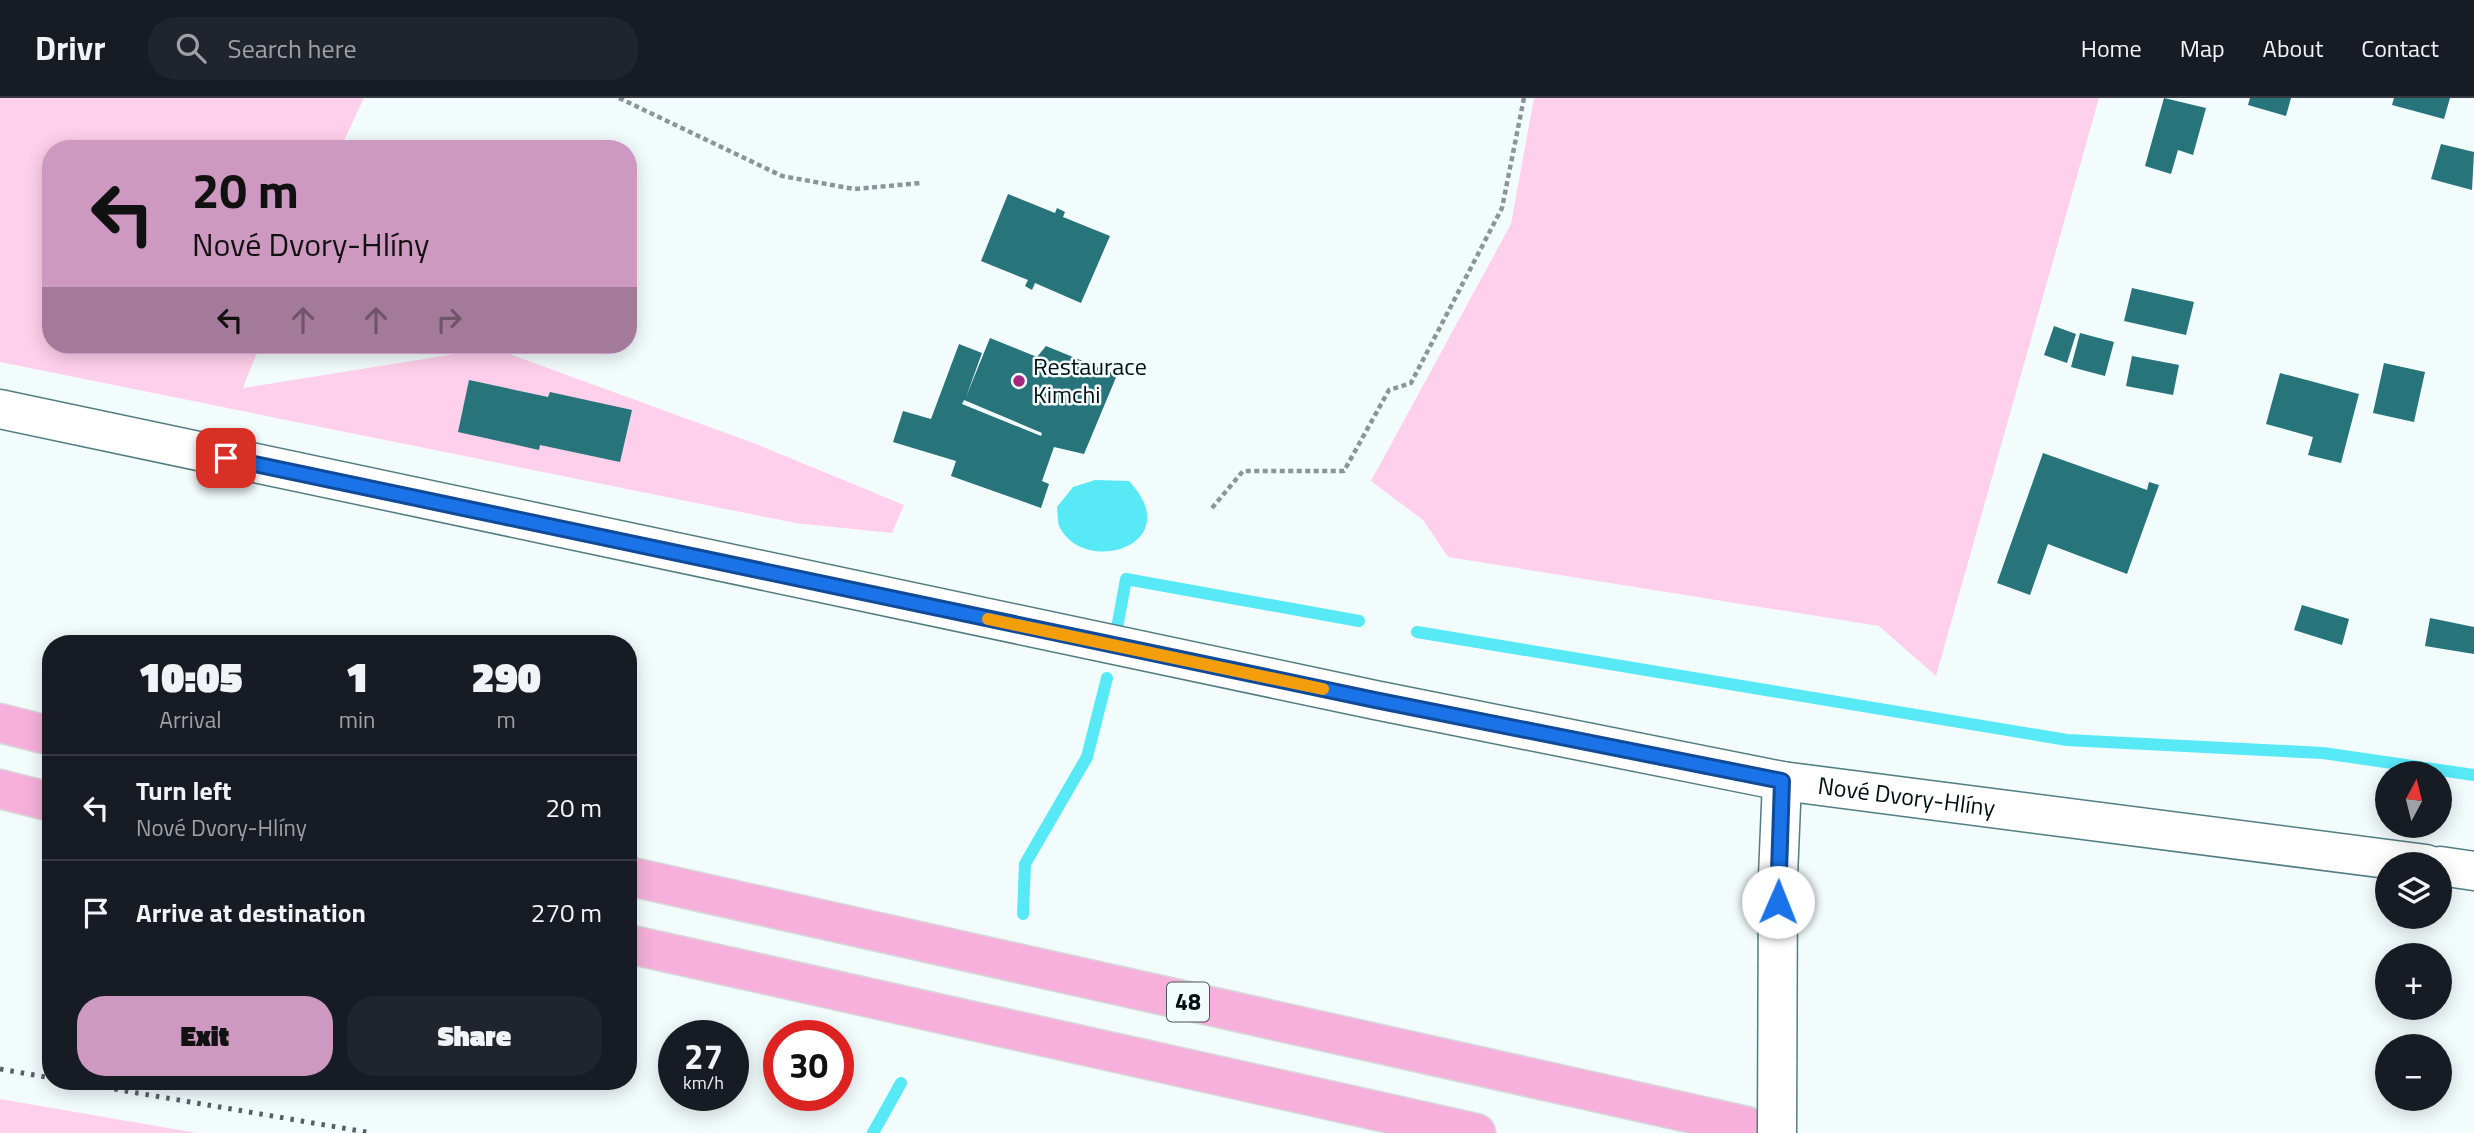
<!DOCTYPE html>
<meta charset="utf-8">
<style>
body{margin:0;font-family:"Titillium Web",sans-serif;background:#20242c;color:#f1f3f6;height:100vh;display:flex;flex-direction:column;font-size:26px;white-space:nowrap}
*{box-sizing:border-box;margin:0}
p{font-size:23px;color:#9ea1a6}
.icon{flex:none;width:38px;height:38px;fill:none;stroke:currentColor;stroke-width:2;stroke-linecap:round;stroke-linejoin:round}
.map{position:relative;flex:1;overflow:hidden}
.drawer{position:absolute;left:42px;top:537px;width:595px;height:455px;display:flex;flex-direction:column;background:#171b24;border-radius:28px;box-shadow:0 4px 18px #0003}
.drawer>*{flex:none}
.banner{position:absolute;left:42px;top:42px;width:595px;height:214px;border-radius:28px;box-shadow:0 4px 18px #0003;background:#ce99c1;color:#111;overflow:hidden}
.needle{width:46px;rotate:7deg}
.buttons{position:absolute;left:2375px;top:663px;display:grid;gap:14px}
.buttons a{display:grid;place-items:center;width:77px;height:77px;border-radius:50%;background:#171b24;box-shadow:0 4px 18px #0003;font-size:35px}
.speed{position:absolute;left:658px;top:922px;display:flex;gap:14px;font-size:35px;font-weight:700;text-align:center}
.speed>*{display:grid;place-content:center;width:91px;height:91px;border-radius:50%;background:#171b24;box-shadow:0 4px 18px #0003;line-height:1}
.speed small{font-size:18px;font-weight:400}
.speed .limit{border:10px solid #d22;background:#fff;color:#111}
.pin{position:absolute;display:grid;place-items:center;width:60px;height:60px;color:#fff;margin:-30px;border-radius:14px;box-shadow:0 4px 10px #0006}
.me{position:absolute;width:77px;margin:-38px;rotate:1deg;stroke-linejoin:round;filter:drop-shadow(0 0 5px #0008)}
.turn{display:flex;align-items:center;gap:24px;height:147px;padding:0 35px;font-size:32px}
.turn .icon{width:91px;height:91px;stroke-width:2.5}
.turn b{display:block;font-size:49px;line-height:60px}
.lanes{display:flex;align-items:center;height:66px;padding:0 35px;background:#0003;justify-content:center;gap:35px;direction:ltr}
.lanes .off{opacity:.35}
.eta{display:flex;justify-content:space-evenly;align-items:center;height:119px;text-align:center}
.eta b{font-size:42px;font-weight:800;line-height:49px}
.button{display:flex;gap:14px;margin-top:auto;padding:14px 35px}
.button a{flex:1;height:80px;border-radius:28px;background:#ce99c1;color:#111;font-size:28px;font-weight:800;line-height:80px;text-align:center}
.button a+a{background:#20242c;color:#f1f3f6}
ul{padding:0;list-style:none}
li{display:flex;align-items:center;gap:21px;height:105px;padding:0 35px;border-top:2px solid #363941}
li div{flex:1}
li b{display:block;font-size:26px}
li em{font-style:normal}
header{display:flex;align-items:center;gap:42px;box-sizing:border-box;height:98px;padding:0 35px;background:#171b24;border-bottom:2px solid #363941}
header strong{font-size:33px}
nav{display:flex;gap:38px;margin-inline-start:auto;font-size:24px}
.search{width:490px;height:63px;background:#20242c;display:flex;align-items:center;gap:18px;box-sizing:border-box;padding:0 24px;border-radius:28px;color:#9ea1a6;font-size:26px}
.map>svg:first-child{display:block}
</style>
<header>
<strong>Drivr</strong>
<div class="search"><svg class="icon" aria-label="search" viewBox="0 0 24 24"><circle cx="10" cy="10" r="6"/><path d="M15 15l6 6"/></svg>Search here</div>
<nav><a>Home</a><a>Map</a><a>About</a><a>Contact</a></nav>
</header>
<div class="map">
<svg width="2474" height="1035" viewBox="0 0 2474 1035">
<rect width="100%" height="100%" fill="#f3fcfd"/>
<path fill="#ffd0eb" d="M0 0H364L340 51H51V247H260L243 290 493 250 756 346 904 407 892 435 795 425 0 264Z
M1534 0H2099L1936 578 1879 528 1448 459 1423 422 1371 383 1511 126Z
M0 1001 197 1035H0Z"/>
<path fill="#58e9f7" d="M1095 382 1129 383C1188 446 1087 479 1060 430 1057 424 1058 415 1057 409L1073 389Z"/>
<g fill="none" stroke-linecap="round" stroke-linejoin="round">
<path stroke="#58e9f7" stroke-width="12" d="M1117 530 1126 481 1359 523
M1417 534 2067 642 2323 655 2474 677
M1023 816 1025 766 1087 659 1107 580
M873 1035 901 985"/>
</g>
<path fill="#27747b" fill-rule="evenodd" d="M2164 0 2206 10 2193 57 2178 52 2171 76 2145 68Z
M2250 0H2291L2286 18 2248 7Z
M2394 0H2450L2444 21 2392 7Z
M2441 46 2474 54 2472 92 2431 81Z
M1008 96 1055 115 1057 110 1065 114 1063 119 1110 138 1081 205 1035 185 1032 192 1025 188 1028 182 981 163Z
M2132 190 2194 204 2186 237 2124 223Z
M2054 228 2076 236 2067 265 2044 257Z
M2080 235 2114 244 2105 278 2071 269Z
M990 240 1037 259 1046 248 1117 277 1084 356 1054 349 1042 383 1049 386 1041 410 951 378 956 363 893 344 903 313 931 321 959 246 982 255 966 299ZM964 302 1042 335 1041 338 962 306Z
M2132 258 2179 267 2173 297 2126 288Z
M2384 265 2425 274 2414 324 2373 315Z
M2280 275 2359 296 2341 365 2308 357 2313 339 2266 326Z
M469 282 548 299 550 294 632 312 620 364 540 347 539 352 458 334Z
M2043 355 2147 392 2149 384 2159 387 2127 476 2048 446 2030 497 1997 485Z
M2302 507 2349 521 2342 547 2294 532Z
M2430 520 2474 529V556L2425 548Z"/>
<g fill="none" stroke-linecap="round" stroke-linejoin="round">
<defs>
<g id="minor">
<path id="s1" d="M0 311 1375 602 1782 683 2426 766"/>
<path d="M2440 768 2474 773"/>
<path d="M1778 778 1782 683"/>
</g>
<path id="motorway" d="M0 625 51 638
M0 691 51 704
M628 778 1747 1028
M628 846 1476 1035"/>
</defs>
<use href="#minor" stroke="#527d82" stroke-width="41"/>
<use href="#motorway" stroke="#d6d9d9" stroke-width="41"/>
<path stroke="#8a9597" stroke-width="4.5" stroke-dasharray="5 3.5" stroke-linecap="butt" d="M619 0 782 78 854 91 921 85
M1212 410 1243 373H1344L1389 292 1411 285 1502 110 1524 0"/>
<use href="#minor" stroke="#fff" stroke-width="38"/>
<use href="#motorway" stroke="#f6b0db" stroke-width="38"/>
<path stroke="#546162" stroke-width="5" stroke-dasharray="3.5 7" stroke-linecap="butt" d="M0 971 51 980
M73 984 372 1035"/>
<defs>
<path id="minor-bridge" d="M1777 1035 1778 778"/>
</defs>
<use href="#minor-bridge" stroke="#527d82" stroke-width="41" stroke-linecap="butt"/>
<use href="#minor-bridge" stroke="#fff" stroke-width="38"/>
</g>
<g fill="none" stroke-linecap="round" stroke-linejoin="round">
<defs>
<path id="route" d="M226 360 1375 602 1782 683 1778 804"/>
</defs>
<use href="#route" stroke="#114b97" stroke-width="18"/>
<use href="#route" stroke="#1a73e8" stroke-width="12"/>
<path stroke="#f59e0b" stroke-width="12" d="M988 521 1323 591"/>
</g>
<circle fill="#a42a80" stroke="#f3fcfd" stroke-width="2.5" cx="1019" cy="283" r="7"/>
<g text-anchor="middle" stroke-width="5" stroke-linejoin="round" paint-order="stroke">
<rect fill="#f3fcfd" stroke="#4a5658" stroke-width="2" x="1167" y="884.5" width="42" height="39" rx="5"/>
<g font-size="23" font-weight="bold" fill="#010f11">
<text x="1188" y="912">48</text>
</g>
<g font-size="24" fill="#010f11" stroke="#f3fcfd" text-anchor="start">
<text x="1033" y="277">Restaurace<tspan x="1033" dy="28">Kimchi</tspan></text>
</g>
<g font-size="24" fill="#010f11" stroke="#f3fcfd">
<text dy="8" stroke="none"><textPath href="#s1" startOffset="1946">Nové Dvory-Hlíny</textPath></text>
</g>
</g>
</svg>
<div class="buttons">
<a><svg class="needle" viewBox="-14 -14 28 28"><path d="M0-13l5 13h-10z" fill="#e53935"/><path d="M0 13l5-13h-10z" fill="#9ea1a6"/></svg></a>
<a><svg class="icon" aria-label="layers" viewBox="0 0 24 24"><path d="M12 4l9 5-9 5-9-5zM3 14l9 5 9-5"/></svg></a>
<a>+</a>
<a>−</a>
</div>
<div class="speed"><div>27<small>km/h</small></div><div class="limit">30</div></div>
<div class="pin" style="left:226px;top:360px;background:#d93025"><svg class="icon" aria-label="arrive" viewBox="0 0 24 24"><path d="M6 21V4h12l-3 4 3 4H6"/></svg></div>
<svg class="me" style="left:1778px;top:804px" viewBox="-20 -20 40 40"><circle r="19" fill="#fff"/><path d="M0-13L10 11 0 6-10 11z" fill="#1a73e8"/></svg>
<div class="banner">
<div class="turn"><svg class="icon" aria-label="left" viewBox="0 0 24 24"><path d="M17 20v-9H6M10 6l-5 5 5 5"/></svg><div><b>20 m</b>Nové Dvory-Hlíny</div></div>
<div class="lanes"><svg class="icon" aria-label="left" viewBox="0 0 24 24"><path d="M17 20v-9H6M10 6l-5 5 5 5"/></svg><svg class="icon off" aria-label="ahead" viewBox="0 0 24 24"><path d="M12 20V5M6 11l6-6 6 6"/></svg><svg class="icon off" aria-label="ahead" viewBox="0 0 24 24"><path d="M12 20V5M6 11l6-6 6 6"/></svg><svg class="icon off" aria-label="right" viewBox="0 0 24 24"><path d="M7 20v-9h11M14 6l5 5-5 5"/></svg></div>
</div>
<section class="drawer">
<div class="eta">
<div><b>10:05</b><p>Arrival</p></div>
<div><b>1</b><p>min</p></div>
<div><b>290</b><p>m</p></div>
</div>
<ul>
<li><svg class="icon" aria-label="left" viewBox="0 0 24 24"><path d="M17 20v-9H6M10 6l-5 5 5 5"/></svg><div><b>Turn left</b><p>Nové Dvory-Hlíny</p></div><em>20 m</em></li>
<li><svg class="icon" aria-label="arrive" viewBox="0 0 24 24"><path d="M6 21V4h12l-3 4 3 4H6"/></svg><div><b>Arrive at destination</b></div><em>270 m</em></li>
</ul>
<div class="button"><a>Exit</a><a>Share</a></div>
</section>
</div>
